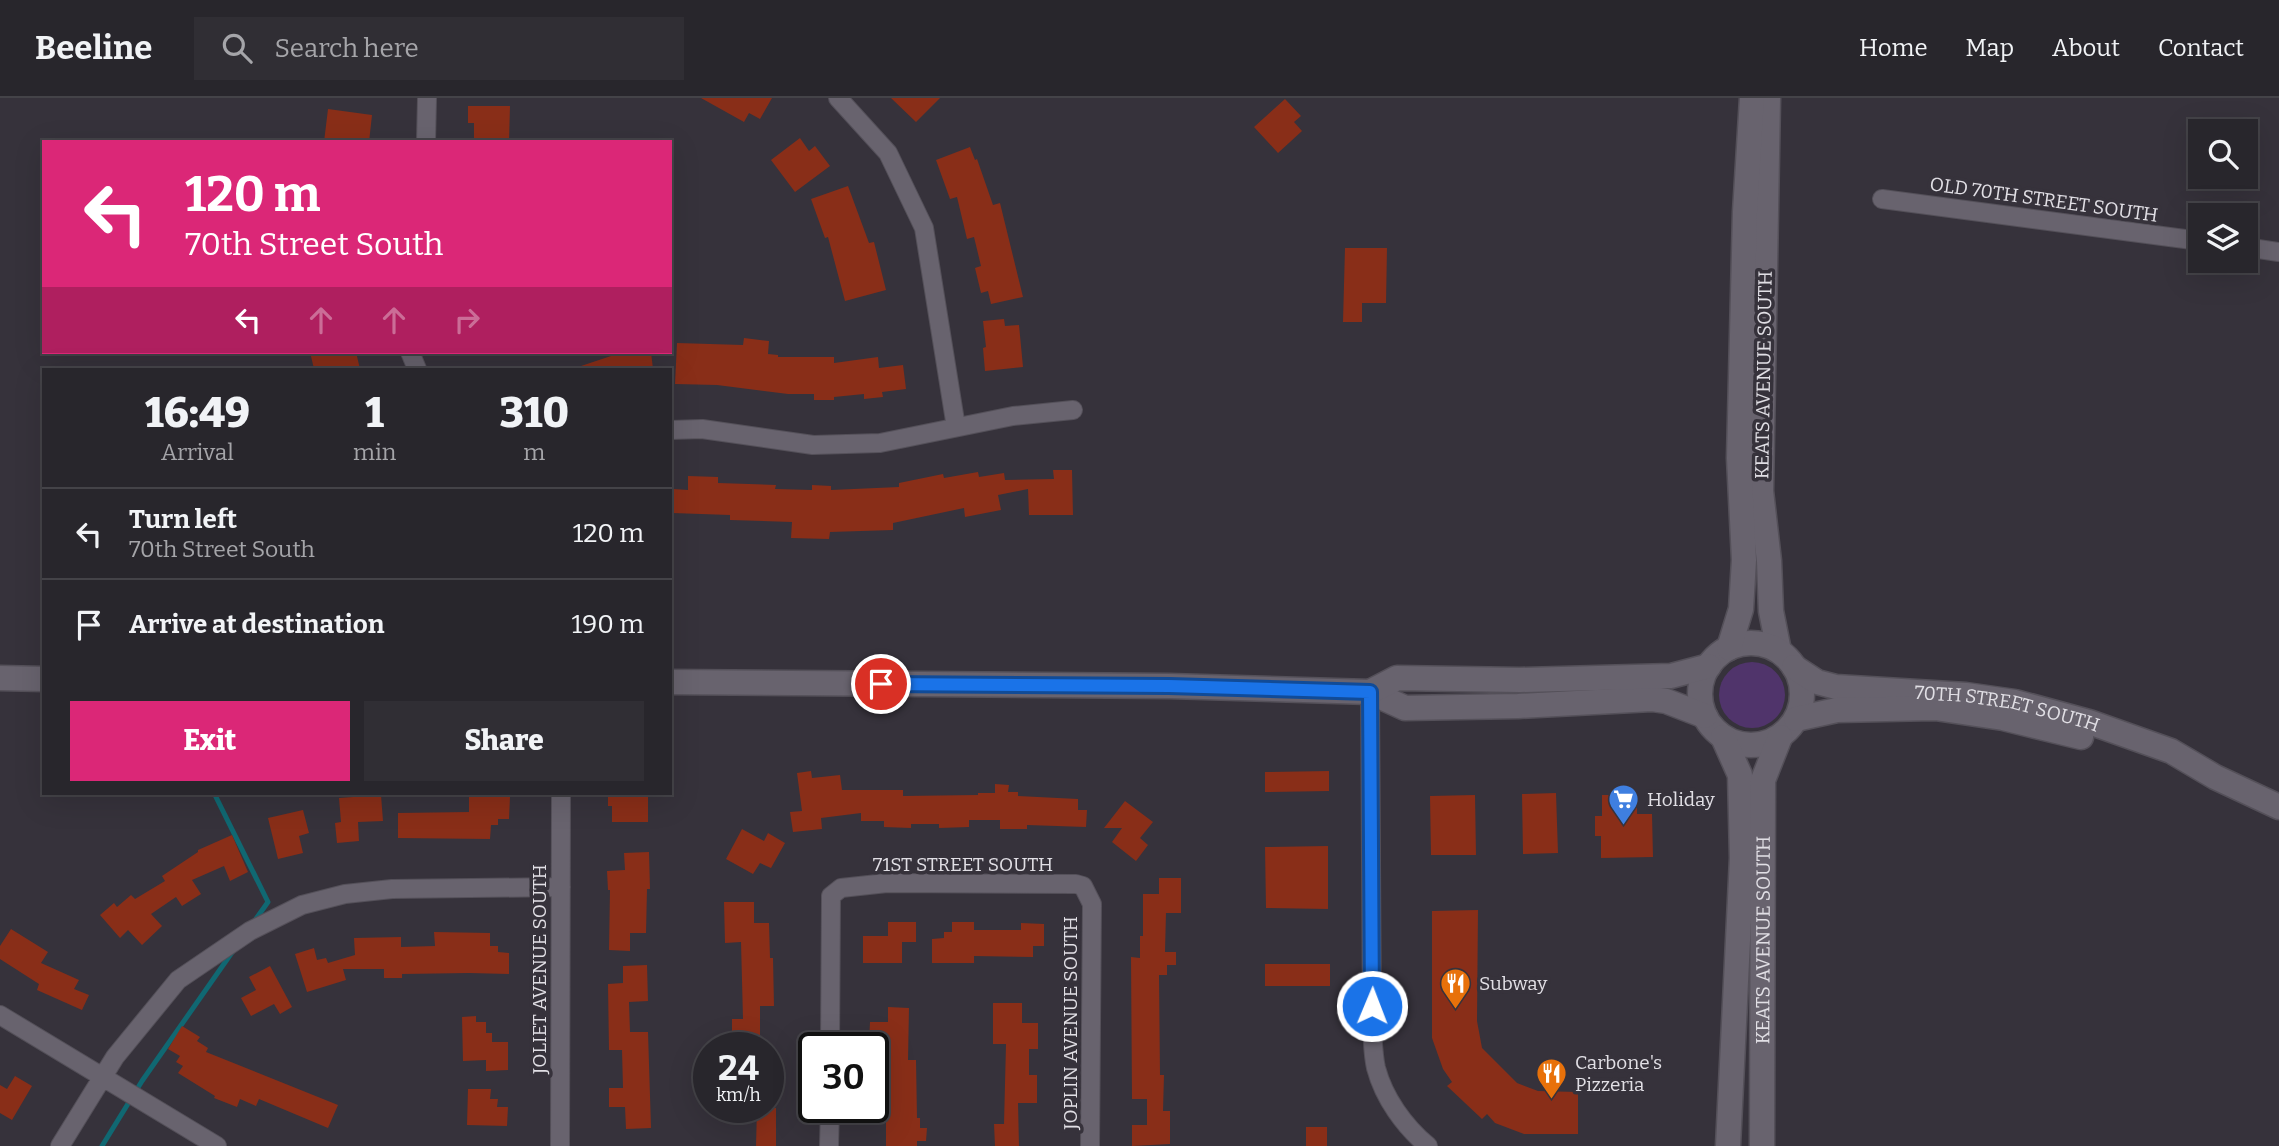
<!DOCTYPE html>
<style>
body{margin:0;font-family:Bitter,serif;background:#302e34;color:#f1f3f6;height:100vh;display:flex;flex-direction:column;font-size:26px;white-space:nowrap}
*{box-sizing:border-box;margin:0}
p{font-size:23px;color:#a5a5a9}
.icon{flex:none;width:38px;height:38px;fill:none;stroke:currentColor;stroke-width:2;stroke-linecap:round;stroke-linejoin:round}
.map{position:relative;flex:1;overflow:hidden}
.side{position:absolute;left:42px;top:270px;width:630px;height:427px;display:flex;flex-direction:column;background:#28262c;border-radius:0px;box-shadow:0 7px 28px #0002,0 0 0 2px #444348}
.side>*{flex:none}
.banner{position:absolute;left:42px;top:42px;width:630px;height:214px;border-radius:0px;box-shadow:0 7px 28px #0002,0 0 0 2px #444348;background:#db2777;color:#fff;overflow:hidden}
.fabs{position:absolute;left:2188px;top:21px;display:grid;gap:14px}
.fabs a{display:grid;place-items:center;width:70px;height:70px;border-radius:0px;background:#28262c;box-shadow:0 7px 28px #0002,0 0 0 2px #444348;font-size:35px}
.speed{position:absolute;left:693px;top:934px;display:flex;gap:14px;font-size:35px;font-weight:700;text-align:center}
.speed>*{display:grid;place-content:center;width:91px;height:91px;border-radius:50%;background:#28262c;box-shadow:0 7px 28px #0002,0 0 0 2px #444348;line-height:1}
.speed small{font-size:18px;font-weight:400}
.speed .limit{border:4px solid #111;border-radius:10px;background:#fff;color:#111}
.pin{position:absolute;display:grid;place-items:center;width:60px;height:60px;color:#fff;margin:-30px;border:4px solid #fff;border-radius:50%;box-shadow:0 2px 7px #0007}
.me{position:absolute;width:77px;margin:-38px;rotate:1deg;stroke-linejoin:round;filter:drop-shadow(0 0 5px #0008)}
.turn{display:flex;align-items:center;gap:24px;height:147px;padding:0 28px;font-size:32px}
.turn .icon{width:91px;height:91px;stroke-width:2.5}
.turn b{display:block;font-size:49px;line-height:60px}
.lanes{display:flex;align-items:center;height:66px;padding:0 28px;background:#0003;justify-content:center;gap:35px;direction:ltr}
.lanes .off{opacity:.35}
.eta{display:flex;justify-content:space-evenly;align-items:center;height:119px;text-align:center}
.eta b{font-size:42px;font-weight:800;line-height:49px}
.action{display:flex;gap:14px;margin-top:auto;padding:14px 28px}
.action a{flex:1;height:80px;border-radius:0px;background:#db2777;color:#fff;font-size:28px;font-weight:800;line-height:80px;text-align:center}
.action a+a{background:#302e34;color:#f1f3f6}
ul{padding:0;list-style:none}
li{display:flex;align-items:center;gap:21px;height:91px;padding:0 28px;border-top:2px solid #444348}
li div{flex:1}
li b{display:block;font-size:26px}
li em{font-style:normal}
header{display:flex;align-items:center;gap:42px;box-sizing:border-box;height:98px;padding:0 35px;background:#28262c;border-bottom:2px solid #444348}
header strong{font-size:33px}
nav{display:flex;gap:38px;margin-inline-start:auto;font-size:24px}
.search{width:490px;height:63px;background:#302e34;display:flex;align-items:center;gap:18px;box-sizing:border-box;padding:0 24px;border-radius:0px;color:#a5a5a9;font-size:26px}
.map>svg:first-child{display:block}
</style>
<header>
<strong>Beeline</strong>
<div class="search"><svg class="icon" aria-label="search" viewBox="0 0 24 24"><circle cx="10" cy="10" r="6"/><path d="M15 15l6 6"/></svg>Search here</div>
<nav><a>Home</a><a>Map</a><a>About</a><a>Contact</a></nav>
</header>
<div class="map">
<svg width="2279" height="1048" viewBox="0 0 2279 1048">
<rect width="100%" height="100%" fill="#36323b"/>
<path fill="#50346b" d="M1719 597a33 33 0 1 1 66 0a33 33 0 1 1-66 0Z"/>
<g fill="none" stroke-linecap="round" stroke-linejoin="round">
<path stroke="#106872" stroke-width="5" d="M214 695 268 804 253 825
M102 1048 142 983 233 853"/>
</g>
<path fill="#892e18" d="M701 0H772L760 21 749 15 744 24Z
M891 0H940L916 24Z
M1285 1 1301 18 1294 24 1302 33 1278 55 1254 29Z
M468 8H510L509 44H474V25H468Z
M328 11 372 17 369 44H324Z
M800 40 809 53 815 48 830 68 795 94 771 62Z
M970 49 975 62 977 61 993 107 1000 105 1023 199 991 206 988 193 981 195 975 170 981 168 974 139 967 141 957 99 950 101 936 62Z
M848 88 869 145 874 144 886 192 845 203 828 139 825 140 811 101Z
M1345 150H1387L1386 205H1362V224H1343Z
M1004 221 1005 228 1019 227 1023 269 985 273 983 250 986 249 983 223Z
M744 240 769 243 768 256 778 257V259H834V265L878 259 879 270 903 267 906 291 882 294 883 299 864 301V296L834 299V302H814V296H788L717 287 675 286 677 245 743 247Z
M310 254H356L360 271H314Z
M614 254H651L653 271H579L578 269 614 257Z
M1053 372H1072L1073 417H1029L1028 391 998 397 1001 412 965 419 964 410 893 425V432L830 434 829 441 791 440 792 424 730 422V417L672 415 673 391 688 392V378L718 379V385L776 387 775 391 812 392V387L831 388V392L899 389V385L943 376 944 380 978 374 979 379 1004 375 1005 382 1054 381Z
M811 673 812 680 840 677 842 692H903V698L978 697V695H995V686L1009 687 1008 694H1018V698L1078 701V712H1087L1086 729 1027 727V731H1000V722H969V729L939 730V726H911V730L884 729V723H861V715L821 720 822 731 793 734 790 714 802 713 797 675Z
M1329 673V693L1265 694V674Z
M608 695H648V724H612V708H608Z
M1556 695 1558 755 1523 756 1522 696Z
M381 697 383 723 358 724 359 743 337 745 335 725 341 724 339 700Z
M1475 697 1476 757H1431L1430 698Z
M1602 697H1637V716H1652L1653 759 1601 760V738H1595V718H1602Z
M469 699H510L509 721H498V727H491L490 741 398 740V715L469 714Z
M1125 703 1153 724 1140 740 1148 747 1136 763 1112 744 1122 730H1104Z
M303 712 309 735 299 738 303 755 278 761 268 720Z
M742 731 764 743 768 735 785 745 771 770 760 765 753 776 726 761Z
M232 737 248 774 230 783 224 768 192 782 201 796 182 808 176 799 151 816 162 828 142 847 128 832 120 840 100 817 114 805 117 809 131 797 135 801 165 783 162 778 198 754V752Z
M1328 748V811L1266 810 1265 749Z
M649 754 650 791H647L646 835H630V853L609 852 610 792H608L607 773 625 772 624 755Z
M1159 780H1181V815H1166L1165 854H1176V867H1167V877H1159L1160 977H1164L1163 1013H1170V1046L1132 1048V1027H1147V1001H1132L1131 859 1140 860V838H1143V796H1159Z
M724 804H754V825H769L770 860H773L774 908H760V950H732V921H743L741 844 725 845Z
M1478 812 1477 923 1482 950 1517 985 1538 993 1578 994V1036H1524L1495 1025 1487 1016 1482 1021 1447 988 1452 984 1443 971 1432 940V813Z
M888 824H916V844H902V865H863V838H888Z
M952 824H974V832H1021V825L1044 826V848H1033V859L974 858V865H932V841L944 840V834H952Z
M11 831 48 854 41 865 79 882 74 891 89 897 82 912 37 892 39 886 0 861V848Z
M434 834 490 835V848H498V854L509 855V876L469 875 402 876V880H384V871H343L346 882 307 894 295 856 314 850 317 862 326 860 328 865 355 857 354 840 401 839V849L435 848Z
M1265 866H1330V888H1265Z
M647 867 648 903 629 904 630 934H648L651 1030 626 1031 625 1009H609V990H623L622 952H609L608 886 623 885V868Z
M270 868 292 909 280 916 274 906 251 918 241 900 256 892 249 879Z
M993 905H1022V925H1038V951H1029V977H1037V1005H1018L1019 1048H995L994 1026H1004L1006 946H993Z
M888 909 909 910 908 962H916L917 1020H920V1030H927L926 1043H917V1048H886V1010H873V982H886V947L869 946 870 924H888Z
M476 918V924H486V935H492V944H508V972L486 973V962L463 963 462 919Z
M182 928 200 939 197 943 208 950 206 954 338 1007 328 1030 259 1001 256 1008 240 1001 237 1009 214 1000 215 998 178 975 183 968 176 964 180 958 168 951Z
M15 978 32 988 12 1022 0 1015V987L7 991Z
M468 991H491L490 1001H498L497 1009H508L507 1028 467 1027Z
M757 1010H776V1048H756Z
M1306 1029H1327V1048H1306Z"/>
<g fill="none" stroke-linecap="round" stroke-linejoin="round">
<defs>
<path id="minor" d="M838 0 888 55 924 130 956 329
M426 44 427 0
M1882 101 2200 143
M2245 149 2279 154
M410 254 417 271
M670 332 702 331 813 347 880 345 1013 318 1073 312
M1370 594 1372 930C1373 943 1373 957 1376 970 1384 1000 1404 1028 1428 1048
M0 917 217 1048
M830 950 831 798 841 790 887 785 1076 786 1083 788 1092 806 1090 1048
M60 1048 115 959 178 882 250 833 302 807 345 796 392 791 561 789
M560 1048 561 695
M829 1048 830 1010"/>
<g id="secondary">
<path d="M1768 0 1761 393 1769 463 1771 513 1779 553"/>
<circle cx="1751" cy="596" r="51"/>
<path d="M1729 550 1741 511 1744 462 1739 360 1745 114 1752 0"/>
<path id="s1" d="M1794 569 1817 584 1836 589 1966 597 2015 604 2089 624 2171 653 2215 679 2279 709"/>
<path d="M0 580 44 581"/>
<path d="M670 584 1169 588 1370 594 1405 610 1518 608 1652 601 1666 603 1705 618"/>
<path d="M1370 594 1397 580 1520 582 1671 578 1709 568"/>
<path d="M1796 621 1837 612 1935 610 2003 620 2081 639"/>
<path d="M1723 639 1740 677 1742 760 1728 1048"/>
<path id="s2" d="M1762 1048 1763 682 1780 639"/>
</g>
</defs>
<use href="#minor" stroke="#545059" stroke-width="20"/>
<use href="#secondary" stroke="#545059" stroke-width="27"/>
<use href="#minor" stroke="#68636e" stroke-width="18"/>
<use href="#secondary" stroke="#68636e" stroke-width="24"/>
</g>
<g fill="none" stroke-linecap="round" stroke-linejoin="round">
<defs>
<path id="route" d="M881 586 1169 588 1370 594 1372 908"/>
</defs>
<use href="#route" stroke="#114b97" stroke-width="18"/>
<use href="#route" stroke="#1a73e8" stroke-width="12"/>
</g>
<defs>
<symbol id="supermarket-pin" viewBox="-11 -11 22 30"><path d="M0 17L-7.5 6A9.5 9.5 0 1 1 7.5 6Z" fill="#3f7fe0" stroke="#36323b"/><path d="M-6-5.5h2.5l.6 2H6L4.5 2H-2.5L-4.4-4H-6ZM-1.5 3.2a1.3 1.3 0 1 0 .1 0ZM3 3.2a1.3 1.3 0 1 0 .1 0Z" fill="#fff"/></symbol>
<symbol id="restaurant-pin" viewBox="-11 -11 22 30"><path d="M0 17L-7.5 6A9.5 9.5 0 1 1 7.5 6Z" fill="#e8710a" stroke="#36323b"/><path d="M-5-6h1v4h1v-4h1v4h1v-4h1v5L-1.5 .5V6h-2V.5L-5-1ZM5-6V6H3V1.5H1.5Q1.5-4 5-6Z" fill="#fff"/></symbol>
</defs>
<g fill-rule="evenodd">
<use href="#supermarket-pin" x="1606" y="684" width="35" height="47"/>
<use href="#restaurant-pin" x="1438" y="868" width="35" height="47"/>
<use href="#restaurant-pin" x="1534" y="958" width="35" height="47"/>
</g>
<g text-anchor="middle" stroke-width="7" stroke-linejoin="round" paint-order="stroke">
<g font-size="19" fill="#e1dfe5" stroke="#36323b">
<text transform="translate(2044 101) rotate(8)" y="7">OLD 70TH STREET SOUTH</text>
<text transform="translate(1763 277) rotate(-89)" y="7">KEATS AVENUE SOUTH</text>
<text dy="7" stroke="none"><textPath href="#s1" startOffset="220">70TH STREET SOUTH</textPath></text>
<text x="963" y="773">71ST STREET SOUTH</text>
<text dy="7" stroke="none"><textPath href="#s2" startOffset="206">KEATS AVENUE SOUTH</textPath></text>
<text transform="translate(539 871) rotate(-90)" y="7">JOLIET AVENUE SOUTH</text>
<text transform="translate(1070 925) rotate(-90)" y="7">JOPLIN AVENUE SOUTH</text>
</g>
<g font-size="19" fill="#e1dfe5" stroke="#36323b" text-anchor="start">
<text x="1647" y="708">Holiday</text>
<text x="1479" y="892">Subway</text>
<text x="1575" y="971">Carbone's<tspan x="1575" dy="22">Pizzeria</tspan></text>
</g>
</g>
</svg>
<div class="fabs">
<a><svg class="icon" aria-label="search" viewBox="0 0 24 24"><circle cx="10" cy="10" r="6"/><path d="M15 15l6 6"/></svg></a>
<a><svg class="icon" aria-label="layers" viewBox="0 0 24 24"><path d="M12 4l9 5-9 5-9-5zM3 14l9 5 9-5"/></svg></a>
</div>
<div class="speed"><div>24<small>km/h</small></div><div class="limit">30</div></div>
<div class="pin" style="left:881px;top:586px;background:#d93025"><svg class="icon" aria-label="arrive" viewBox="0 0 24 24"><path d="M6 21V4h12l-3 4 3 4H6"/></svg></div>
<svg class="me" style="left:1372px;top:908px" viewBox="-20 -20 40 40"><circle r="17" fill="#1a73e8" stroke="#fff" stroke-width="3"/><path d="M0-11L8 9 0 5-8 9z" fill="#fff"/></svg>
<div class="banner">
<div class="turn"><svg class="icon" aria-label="left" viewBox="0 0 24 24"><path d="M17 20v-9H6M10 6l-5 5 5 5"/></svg><div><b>120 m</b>70th Street South</div></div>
<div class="lanes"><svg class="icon" aria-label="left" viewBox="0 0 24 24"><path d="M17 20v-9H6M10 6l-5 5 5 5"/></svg><svg class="icon off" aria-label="ahead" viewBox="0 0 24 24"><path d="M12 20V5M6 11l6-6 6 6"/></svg><svg class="icon off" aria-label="ahead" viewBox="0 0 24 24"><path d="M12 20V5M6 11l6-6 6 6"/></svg><svg class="icon off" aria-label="right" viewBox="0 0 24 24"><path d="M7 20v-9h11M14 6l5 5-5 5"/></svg></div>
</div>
<section class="side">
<div class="eta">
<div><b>16:49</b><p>Arrival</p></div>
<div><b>1</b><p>min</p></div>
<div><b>310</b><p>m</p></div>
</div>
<ul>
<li><svg class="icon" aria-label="left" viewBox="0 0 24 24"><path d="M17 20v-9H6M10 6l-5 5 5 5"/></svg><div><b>Turn left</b><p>70th Street South</p></div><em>120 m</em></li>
<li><svg class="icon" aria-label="arrive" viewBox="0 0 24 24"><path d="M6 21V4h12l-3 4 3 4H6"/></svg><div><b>Arrive at destination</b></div><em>190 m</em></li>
</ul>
<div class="action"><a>Exit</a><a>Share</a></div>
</section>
</div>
